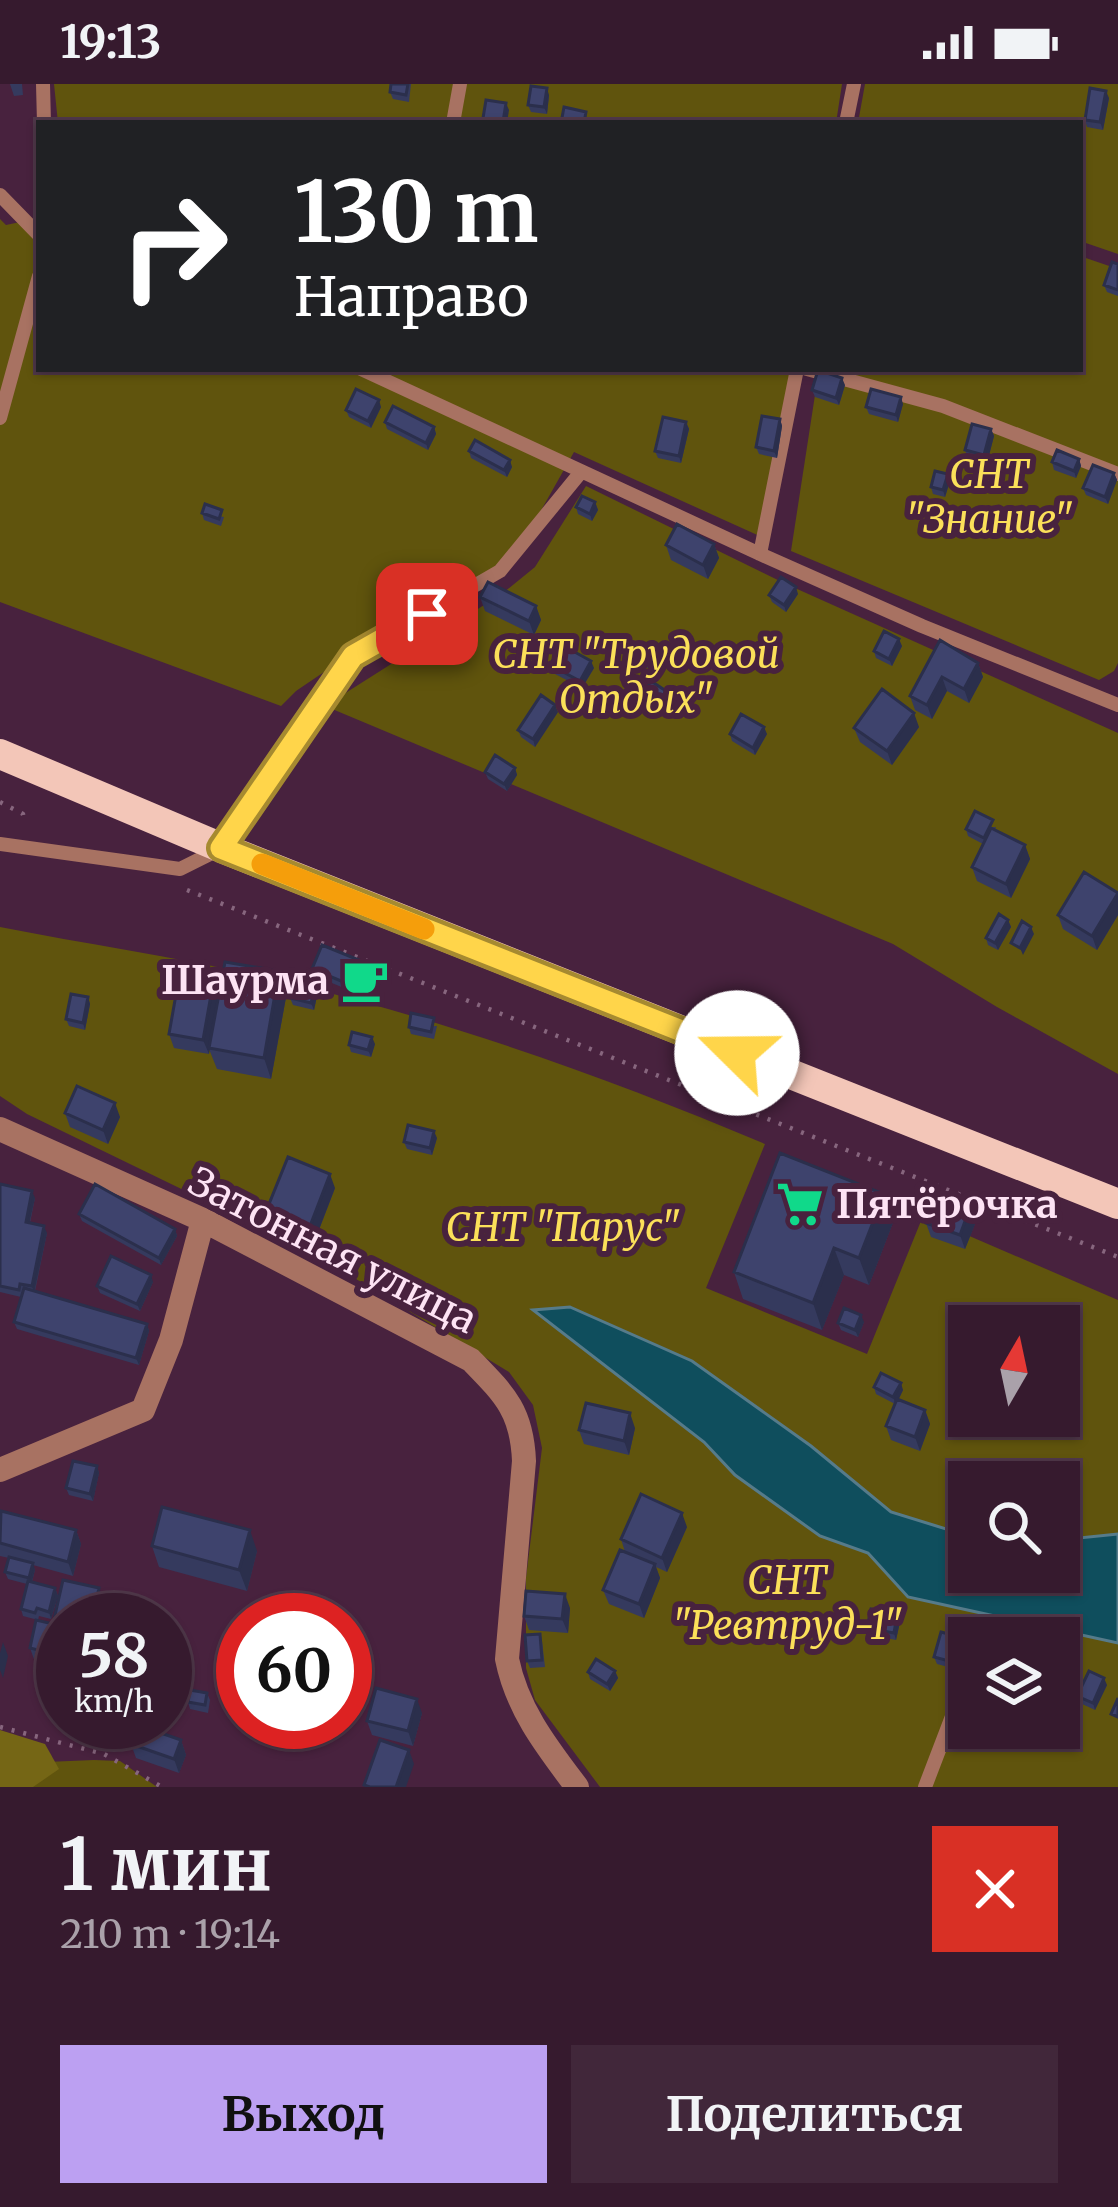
<!DOCTYPE html>
<html lang="ru">
<meta charset="utf-8">
<style>
body{margin:0;font-family:Merriweather,serif;background:#41273a;color:#f1f3f6;height:100vh;display:flex;flex-direction:column;font-size:45px;white-space:nowrap}
*{box-sizing:border-box;margin:0}
p{font-size:39px;color:#aaa1aa}
.icon{flex:none;width:66px;height:66px;fill:none;stroke:currentColor;stroke-width:2;stroke-linecap:round;stroke-linejoin:round}
.map{position:relative;height:1703px;overflow:hidden}
.panel{display:flex;flex-direction:column;background:#361a2e;flex:1}
.panel>*{flex:none}
.hud{position:absolute;left:36px;top:36px;width:1047px;height:252px;border-radius:0px;box-shadow:0 3px 9px #0004,0 0 0 3px #50384a;background:#202124;color:#fff;overflow:hidden}
.needle{width:78px;rotate:9deg}
.buttons{position:absolute;left:948px;top:1221px;display:grid;gap:24px}
.buttons a{display:grid;place-items:center;width:132px;height:132px;border-radius:0px;background:#361a2e;box-shadow:0 3px 9px #0004,0 0 0 3px #50384a;font-size:60px}
.speed{position:absolute;left:36px;top:1509px;display:flex;gap:24px;font-size:60px;font-weight:700;text-align:center}
.speed>*{display:grid;place-content:center;width:156px;height:156px;border-radius:50%;background:#361a2e;box-shadow:0 3px 9px #0004,0 0 0 3px #50384a;line-height:1}
.speed small{font-size:30px;font-weight:400}
.speed .limit{border:18px solid #d22;background:#fff;color:#111}
.pin{position:absolute;display:grid;place-items:center;width:102px;height:102px;color:#fff;margin:-51px;border-radius:24px;box-shadow:0 6px 18px #0006}
.me{position:absolute;width:132px;margin:-66px;rotate:292deg;stroke-linejoin:round;filter:drop-shadow(0 0 9px #0008)}
.turn{display:flex;align-items:center;gap:42px;height:252px;padding:0 60px;font-size:54px}
.turn .icon{width:156px;height:156px;stroke-width:2.5}
.turn b{display:block;font-size:84px;line-height:102px}
.round{display:grid;place-items:center;flex:none;width:126px;height:126px;border-radius:0px;background:#41273a}
.headline{display:flex;align-items:center;justify-content:space-between;height:204px;padding:0 60px}
h1{font-size:72px;font-weight:700;line-height:90px}
.action{display:flex;gap:24px;margin-top:auto;padding:24px 60px}
.action a{flex:1;height:138px;border-radius:0px;background:#bca0f2;color:#111;font-size:48px;font-weight:700;line-height:138px;text-align:center}
.action a+a{background:#41273a;color:#f1f3f6}
.status{display:flex;justify-content:space-between;align-items:center;height:84px;padding:0 60px;background:#361a2e;direction:ltr}
.status svg{height:33px;fill:currentColor}
.map>svg:first-child{display:block}
</style>
<div class="status"><b>19:13</b><svg viewBox="0 0 49 12"><path d="M0 12V9h3v3zM5 12V6h3v6zM10 12V3h3v9zM15 12V0h3v12zM26 1h20v11H26zM47 4h2v5h-2z"/></svg></div>
<div class="map">
<svg width="1118" height="1703" viewBox="0 0 1118 1703">
<rect width="100%" height="100%" fill="#48223e"/>
<path fill="#60540d" fill-rule="evenodd" d="M54 0H842L836 39H58Z
M865 0H1118V170L1080 157V39H858Z
M39 134V285H796L766 455 574 368 513 476 420 523 296 607 281 622 0 518V135L6 141Z
M1080 172 1118 185V579L1114 587 1099 596 791 467 819 285H1080Z
M586 402 786 500 1118 649V990L997 923 893 860 325 622 503 509 535 483Z
M0 843C101 863 206 877 306 903 462 942 617 997 765 1060L706 1204 867 1270 923 1132 1118 1216V1703H600L535 1616 526 1584V1494L542 1364 533 1321 509 1288 315 1170 27 1030 0 1012ZM969 1242H1059V1332H969ZM969 1398H1059V1488H969ZM969 1554H1059V1644H969Z
M94 1676 120 1677 157 1703H16L46 1678Z"/>
<path fill="#756615" d="M0 1646 45 1660 59 1685 33 1703H0Z"/>
<path fill="#0f4e5d" stroke="#567b8a" stroke-width="3" d="M570 1223 692 1277 811 1362 891 1428 969 1452V1488H1059V1456L1118 1450V1559L908 1513 868 1469 820 1452 735 1391 704 1358 533 1226Z"/>
<g fill="none" stroke-linecap="round" stroke-linejoin="round">
<path stroke="#87667e" stroke-width="4.5" stroke-dasharray="3 9" stroke-linecap="butt" d="M0 718 23 730 24 740
M187 806 1118 1173
M0 1643 104 1670 162 1703"/>
<path stroke="#a87262" stroke-width="14" d="M43 0 44 39
M453 39 460 0
M846 39 854 0
M0 111 39 151
M361 285 760 470 922 542 1118 621
M807 285 943 322 1118 390
M0 334 39 192
M760 470 797 285
M0 760 180 785 222 764 353 572 500 487 581 388
M925 1703 964 1601"/>
<path stroke="#a87262" stroke-width="24" d="M0 1045 203 1136 471 1276C505 1311 522 1327 524 1377L507 1575C517 1625 546 1662 577 1703
M0 1386 143 1326 171 1256 203 1136"/>
<path stroke="#f3c6b8" stroke-width="30" d="M0 670 222 764 1118 1120"/>
</g>
<path fill="#353a5e" d="M10 0H22L23 11 14 12Z
M391 0H411L409 18 393 15 390 8Z
M549 11 547 30 531 28 528 21Z
M1109 14 1103 46 1087 43 1085 36Z
M1118 180V212L1107 208 1104 201Z
M845 301 839 321 815 313 812 306Z
M903 320 898 338 869 330 866 323Z
M381 323 371 344 349 333 346 326Z
M780 335 782 342 777 374 759 370 756 363Z
M385 338 434 343 436 350 428 366 387 345Z
M686 338 689 345 681 379 658 374 655 367Z
M991 345 994 352 987 379 968 374 965 366Z
M469 367 512 383 507 393 471 374Z
M1079 375 1081 382 1076 394 1054 386 1052 378Z
M1114 389 1117 396 1108 420 1086 411 1083 404Z
M950 397 945 413 933 410 931 403Z
M595 418 598 426 592 437 578 430 576 423Z
M202 429 224 433 221 442 204 436Z
M714 460 719 474 708 495 671 476 666 461Z
M798 510 786 528 772 518 769 511Z
M480 513 536 522 541 536 534 551 485 527Z
M940 556 978 579 983 593 969 619 947 607 932 635 915 626 910 612Z
M902 562 892 582 876 574 874 567Z
M669 574 657 590 645 582 642 575Z
M550 581 594 584 582 604 553 589Z
M666 607 668 614 656 634 641 625 638 618Z
M558 628 535 663 521 653 518 646Z
M919 643 892 681 860 658 854 644Z
M730 650H767L755 671 732 657Z
M515 684 517 691 507 707 488 695 485 688Z
M996 743 995 746 1025 761 1030 775 1011 814 977 797 972 783 983 760 968 752 966 745Z
M1118 809V831L1097 866 1063 845 1058 831Z
M1008 836 1011 843 998 866 988 861 986 854Z
M312 885 383 892 373 916 315 892Z
M279 887 287 908 271 995 217 985 209 965V970L174 964 169 950 220 908Z
M317 912 314 926 293 921 290 914Z
M88 913 90 920 85 946 69 942 66 935Z
M437 942 434 955 411 950 409 943Z
M375 960 371 973 351 968 349 961Z
M65 1029 120 1033 108 1060 70 1043Z
M437 1054 432 1071 407 1065 404 1058Z
M0 1100 35 1114 30 1139 47 1149 35 1207 147 1240 149 1247 139 1281 17 1245 14 1238 21 1213 0 1208Z
M335 1104 315 1156 272 1139 267 1125Z
M884 1110 894 1136 869 1201 844 1191 822 1246 743 1215 734 1188Z
M969 1126 975 1140 965 1165 931 1153 926 1139Z
M79 1130 175 1145 177 1152 161 1181 82 1137Z
M153 1198 140 1227 100 1209 97 1202Z
M864 1238 858 1253 841 1246 838 1239Z
M874 1303 903 1306 898 1316 925 1326 930 1340 920 1367 891 1356 886 1342 895 1320 876 1310Z
M635 1344 629 1371 584 1360 579 1346Z
M97 1382 99 1389 93 1417 69 1411 66 1404Z
M0 1432 76 1446 81 1460 73 1492 33 1481 35 1486 32 1498 55 1504 58 1512 51 1535 39 1532 38 1536 23 1532 21 1525 27 1500 8 1495 5 1488 9 1474 0 1472Z
M687 1443 667 1488 656 1483 660 1494 644 1534 609 1520 603 1506 625 1468 621 1455Z
M152 1462 257 1467 247 1507 159 1483Z
M99 1504 105 1519 103 1524 110 1536H63V1574L56 1572 54 1583 35 1578 30 1564 53 1540Z
M570 1524 568 1549 529 1546 524 1532Z
M897 1531 900 1538 896 1556 870 1551 867 1544Z
M540 1550 542 1557 545 1583 530 1584 527 1577Z
M969 1561 963 1587 937 1580 934 1573Z
M615 1587 618 1594 610 1607 590 1595 588 1588Z
M1107 1601 1095 1626 1080 1619 1077 1612Z
M207 1609 210 1616 208 1629 190 1625 188 1618Z
M422 1629 413 1662 372 1651 367 1637Z
M113 1638H151L150 1645 181 1656 186 1671 179 1689 136 1674 131 1660 137 1644Z"/>
<path fill="#2b2f4c" d="M547 4 549 11 547 30 544 23Z
M1106 7 1109 14 1103 46 1100 38Z
M506 19 509 26 507 39H503Z
M842 294 845 301 839 321 836 314Z
M901 313 903 320 898 338 896 331Z
M379 316 381 323 371 344 368 337Z
M780 335 782 342 777 374 774 367Z
M686 338 689 345 681 379 679 372Z
M434 343 436 350 428 366 426 359Z
M991 345 994 352 987 379 984 371Z
M1079 375 1081 382 1076 394 1074 387Z
M510 376 512 383 507 393 504 386Z
M1114 389 1117 396 1108 420 1105 413Z
M948 390 950 397 945 413 943 406Z
M595 418 598 426 592 437 590 430Z
M714 460 719 474 708 495 703 481Z
M796 503 798 510 786 528 784 521Z
M536 522 541 536 534 551 529 537Z
M899 555 902 562 892 582 889 575Z
M666 566 669 574 657 590 655 583Z
M591 577 594 584 582 604 580 597Z
M978 579 983 593 969 619 964 605Z
M942 593 947 607 932 635 927 621Z
M666 607 668 614 656 634 653 627Z
M555 621 558 628 535 663 533 655Z
M914 629 919 643 892 681 887 667Z
M764 643 767 650 755 671 753 664Z
M515 684 517 691 507 707 504 700Z
M1025 761 1030 775 1011 814 1006 800Z
M1118 809V831L1097 866 1092 852Z
M1008 836 1011 843 998 866 995 859Z
M1031 843 1034 850 1023 871 1020 864Z
M381 885 383 892 373 916 370 909Z
M279 887 287 908 271 995 264 974Z
M214 894 220 908 209 970 203 956Z
M315 905 317 912 314 926 311 919Z
M88 913 90 920 85 946 83 939Z
M372 953 375 960 371 973 368 966Z
M115 1019 120 1033 108 1060 103 1046Z
M434 1047 437 1054 432 1071 430 1064Z
M330 1090 335 1104 315 1156 310 1142Z
M32 1107 35 1114 28 1145 26 1138Z
M884 1110 894 1136 869 1201 859 1174Z
M969 1126 975 1140 965 1165 960 1151Z
M44 1142 47 1149 34 1209 32 1202Z
M175 1145 177 1152 161 1181 159 1174Z
M834 1164 844 1191 822 1246 813 1219Z
M151 1191 153 1198 140 1227 137 1220Z
M861 1231 864 1238 858 1253 855 1246Z
M147 1240 149 1247 139 1281 136 1274Z
M901 1299 903 1306 896 1321 893 1313Z
M925 1326 930 1340 920 1367 915 1353Z
M630 1329 635 1344 629 1371 624 1357Z
M97 1382 99 1389 93 1417 90 1410Z
M682 1429 687 1443 667 1488 662 1474Z
M76 1446 81 1460 73 1492 68 1478Z
M250 1446 257 1467 247 1507 239 1486Z
M33 1479 35 1486 31 1501 29 1494Z
M655 1480 660 1494 644 1534 639 1520Z
M55 1504 58 1512 51 1535 49 1528Z
M99 1504 105 1519 100 1536 95 1522Z
M565 1510 570 1524 568 1549 562 1535Z
M897 1531 900 1538 896 1556 894 1549Z
M967 1555 969 1565 963 1587 960 1580Z
M3 1558 8 1572 3 1594 0 1586V1569Z
M51 1558 56 1572 54 1583 49 1569Z
M615 1587 618 1594 610 1607 607 1600Z
M1104 1594 1107 1601 1095 1626 1093 1619Z
M417 1615 422 1629 413 1662 408 1647Z
M181 1656 186 1671 179 1689 174 1675Z
M409 1666 414 1680 406 1703H396Z"/>
<path fill="#3e436d" stroke="#2b2f4c" stroke-width="3" d="M391 0H408L406 11 390 8Z
M531 2 547 4 544 23 528 21Z
M1090 4 1106 7 1100 38 1085 36Z
M486 16 506 19 503 38 483 34Z
M564 23 586 28 584 39H561Z
M1112 178 1118 180V206L1104 201Z
M818 286 842 294 836 314 812 306Z
M356 305 379 316 368 337 346 326Z
M871 305 901 313 896 331 866 323Z
M393 322 434 343 426 359 385 338Z
M762 332 780 335 774 367 756 363Z
M663 333 686 338 679 372 655 367Z
M972 340 991 345 984 371 965 366Z
M475 356 510 376 504 386 469 367Z
M1057 366 1079 375 1074 387 1052 378Z
M1093 381 1114 389 1105 413 1083 404Z
M935 387 948 390 943 406 931 403Z
M582 412 595 418 590 430 576 423Z
M205 420 222 426 219 435 202 429Z
M677 440 714 460 703 481 666 461Z
M781 493 796 503 784 521 769 511Z
M488 498 536 522 529 537 480 513Z
M884 547 899 555 889 575 874 567Z
M940 556 978 579 964 605 942 593 927 621 910 612Z
M653 558 666 566 655 583 642 575Z
M562 561 591 577 580 597 550 581Z
M651 597 666 607 653 627 638 618Z
M882 605 914 629 887 667 854 644Z
M541 611 555 621 533 655 518 646Z
M741 630 764 643 753 664 730 650Z
M495 671 515 684 504 700 485 688Z
M975 727 993 736 984 754 966 745Z
M991 744 1025 761 1006 800 972 783Z
M1084 788 1118 809 1092 852 1058 831Z
M999 830 1008 836 995 859 986 854Z
M1022 837 1031 843 1020 864 1011 859Z
M322 861 381 885 370 909 312 885Z
M225 878 279 887 264 974 209 964Z
M180 888 214 894 203 956 169 950Z
M294 900 315 905 311 919 290 914Z
M71 910 88 913 83 939 66 935Z
M411 929 434 934 431 948 409 943Z
M352 948 372 953 368 966 349 961Z
M77 1002 115 1019 103 1046 65 1029Z
M408 1041 434 1047 430 1064 404 1058Z
M780 1069 884 1110 859 1174 834 1164 813 1219 734 1188Z
M288 1073 330 1090 310 1142 267 1125Z
M0 1100 32 1107 26 1138 44 1142 32 1202 20 1200 19 1206 0 1202Z
M95 1100 175 1145 159 1174 79 1130Z
M935 1114 969 1126 960 1151 926 1139Z
M111 1172 151 1191 137 1220 97 1202Z
M24 1204 147 1240 136 1274 14 1238Z
M844 1224 861 1231 855 1246 838 1239Z
M881 1289 901 1299 893 1313 874 1303Z
M897 1315 925 1326 915 1353 886 1342Z
M586 1319 630 1329 624 1357 579 1346Z
M73 1377 97 1382 90 1410 66 1404Z
M641 1410 682 1429 662 1474 621 1455Z
M162 1423 250 1446 239 1486 152 1462Z
M1 1427 76 1446 68 1478 0 1459Z
M620 1466 655 1480 639 1520 603 1506Z
M9 1473 33 1479 29 1494 5 1488Z
M63 1496 99 1504 95 1522 106 1525 103 1536 79 1534 78 1536H63V1561L51 1558 49 1569 30 1564 36 1536 53 1540Z
M28 1497 55 1504 49 1528 37 1524 35 1529 21 1525Z
M526 1507 565 1510 562 1535 524 1532Z
M871 1525 897 1531 894 1549 867 1544Z
M941 1548 967 1555 960 1580 934 1573Z
M540 1550 542 1576 527 1577 525 1551Z
M596 1575 615 1587 607 1600 588 1588Z
M1089 1587 1104 1594 1093 1619 1077 1612Z
M376 1604 417 1615 408 1647 367 1637Z
M190 1606 207 1609 205 1621 188 1618Z
M1118 1614V1633L1111 1630Z
M138 1641 181 1656 174 1675 131 1660Z
M380 1656 409 1666 396 1703H370L364 1701Z"/>
<g fill="none" stroke-linecap="round" stroke-linejoin="round">
<defs>
<path id="route" d="M427 530 353 572 221 764 737 969"/>
</defs>
<use href="#route" stroke="#a68a30" stroke-width="30"/>
<use href="#route" stroke="#ffd54a" stroke-width="21"/>
<path stroke="#f59e0b" stroke-width="21" d="M262 780 424 845"/>
</g>
<defs>
<symbol id="cafe-bare" viewBox="-9 -9 18 18"><path d="M-5.5-4.5H6V0H3Q3 3.5 0 3.5H-2.5Q-5.5 3.5-5.5 0ZM3-3.2v2h1.7v-2ZM-6 4.5H4V6H-6Z" fill="#10d98a" stroke="#48223e" stroke-width="2.5" paint-order="stroke"/></symbol>
<symbol id="supermarket-bare" viewBox="-9 -9 18 18"><path d="M-6-5.5h2.5l.6 2H6L4.5 2H-2.5L-4.4-4H-6ZM-1.5 3.2a1.3 1.3 0 1 0 .1 0ZM3 3.2a1.3 1.3 0 1 0 .1 0Z" fill="#10d98a" stroke="#48223e" stroke-width="2.5" paint-order="stroke"/></symbol>
</defs>
<g fill-rule="evenodd">
<use href="#cafe-bare" x="332" y="863" width="66" height="66"/>
<use href="#supermarket-bare" x="767" y="1087" width="66" height="66"/>
</g>
<g text-anchor="middle" stroke-width="12" stroke-linejoin="round" paint-order="stroke">
<g font-size="39" font-style="italic" fill="#fbe059" stroke="#48223e">
<text x="989" y="404">СНТ<tspan x="989" dy="45">"Знание"</tspan></text>
<text x="636" y="584">СНТ "Трудовой<tspan x="636" dy="45">Отдых"</tspan></text>
<text x="563" y="1157">СНТ "Парус"</text>
<text x="787" y="1510">СНТ<tspan x="787" dy="45">"Ревтруд-1"</tspan></text>
</g>
<g font-size="39" font-weight="bold" fill="#fde3f4" stroke="#48223e" text-anchor="end">
<text x="329" y="910">Шаурма</text>
<text x="836" y="1134" text-anchor="start">Пятёрочка</text>
</g>
<g font-size="39" fill="#fde3f4" stroke="#48223e">
<text transform="translate(333 1166) rotate(27)" y="14">Затонная улица</text>
</g>
</g>
</svg>
<div class="buttons">
<a><svg class="needle" viewBox="-14 -14 28 28"><path d="M0-13l5 13h-10z" fill="#e53935"/><path d="M0 13l5-13h-10z" fill="#aaa1aa"/></svg></a>
<a><svg class="icon" aria-label="search" viewBox="0 0 24 24"><circle cx="10" cy="10" r="6"/><path d="M15 15l6 6"/></svg></a>
<a><svg class="icon" aria-label="layers" viewBox="0 0 24 24"><path d="M12 4l9 5-9 5-9-5zM3 14l9 5 9-5"/></svg></a>
</div>
<div class="speed"><div>58<small>km/h</small></div><div class="limit">60</div></div>
<div class="pin" style="left:427px;top:530px;background:#d93025"><svg class="icon" aria-label="arrive" viewBox="0 0 24 24"><path d="M6 21V4h12l-3 4 3 4H6"/></svg></div>
<svg class="me" style="left:737px;top:969px" viewBox="-20 -20 40 40"><circle r="19" fill="#fff"/><path d="M0-13L10 11 0 6-10 11z" fill="#ffd54a"/></svg>
<div class="hud">
<div class="turn"><svg class="icon" aria-label="right" viewBox="0 0 24 24"><path d="M7 20v-9h11M14 6l5 5-5 5"/></svg><div><b>130 m</b>Направо</div></div>
</div>
</div>
<section class="panel">
<div class="headline"><div><h1>1 мин</h1><p>210 m · 19:14</p></div><a class="round" style="background:#d93025;color:#fff"><svg class="icon" aria-label="close" viewBox="0 0 24 24"><path d="M6 6l12 12M18 6L6 18"/></svg></a></div>
<div class="action"><a>Выход</a><a>Поделиться</a></div>
</section>
